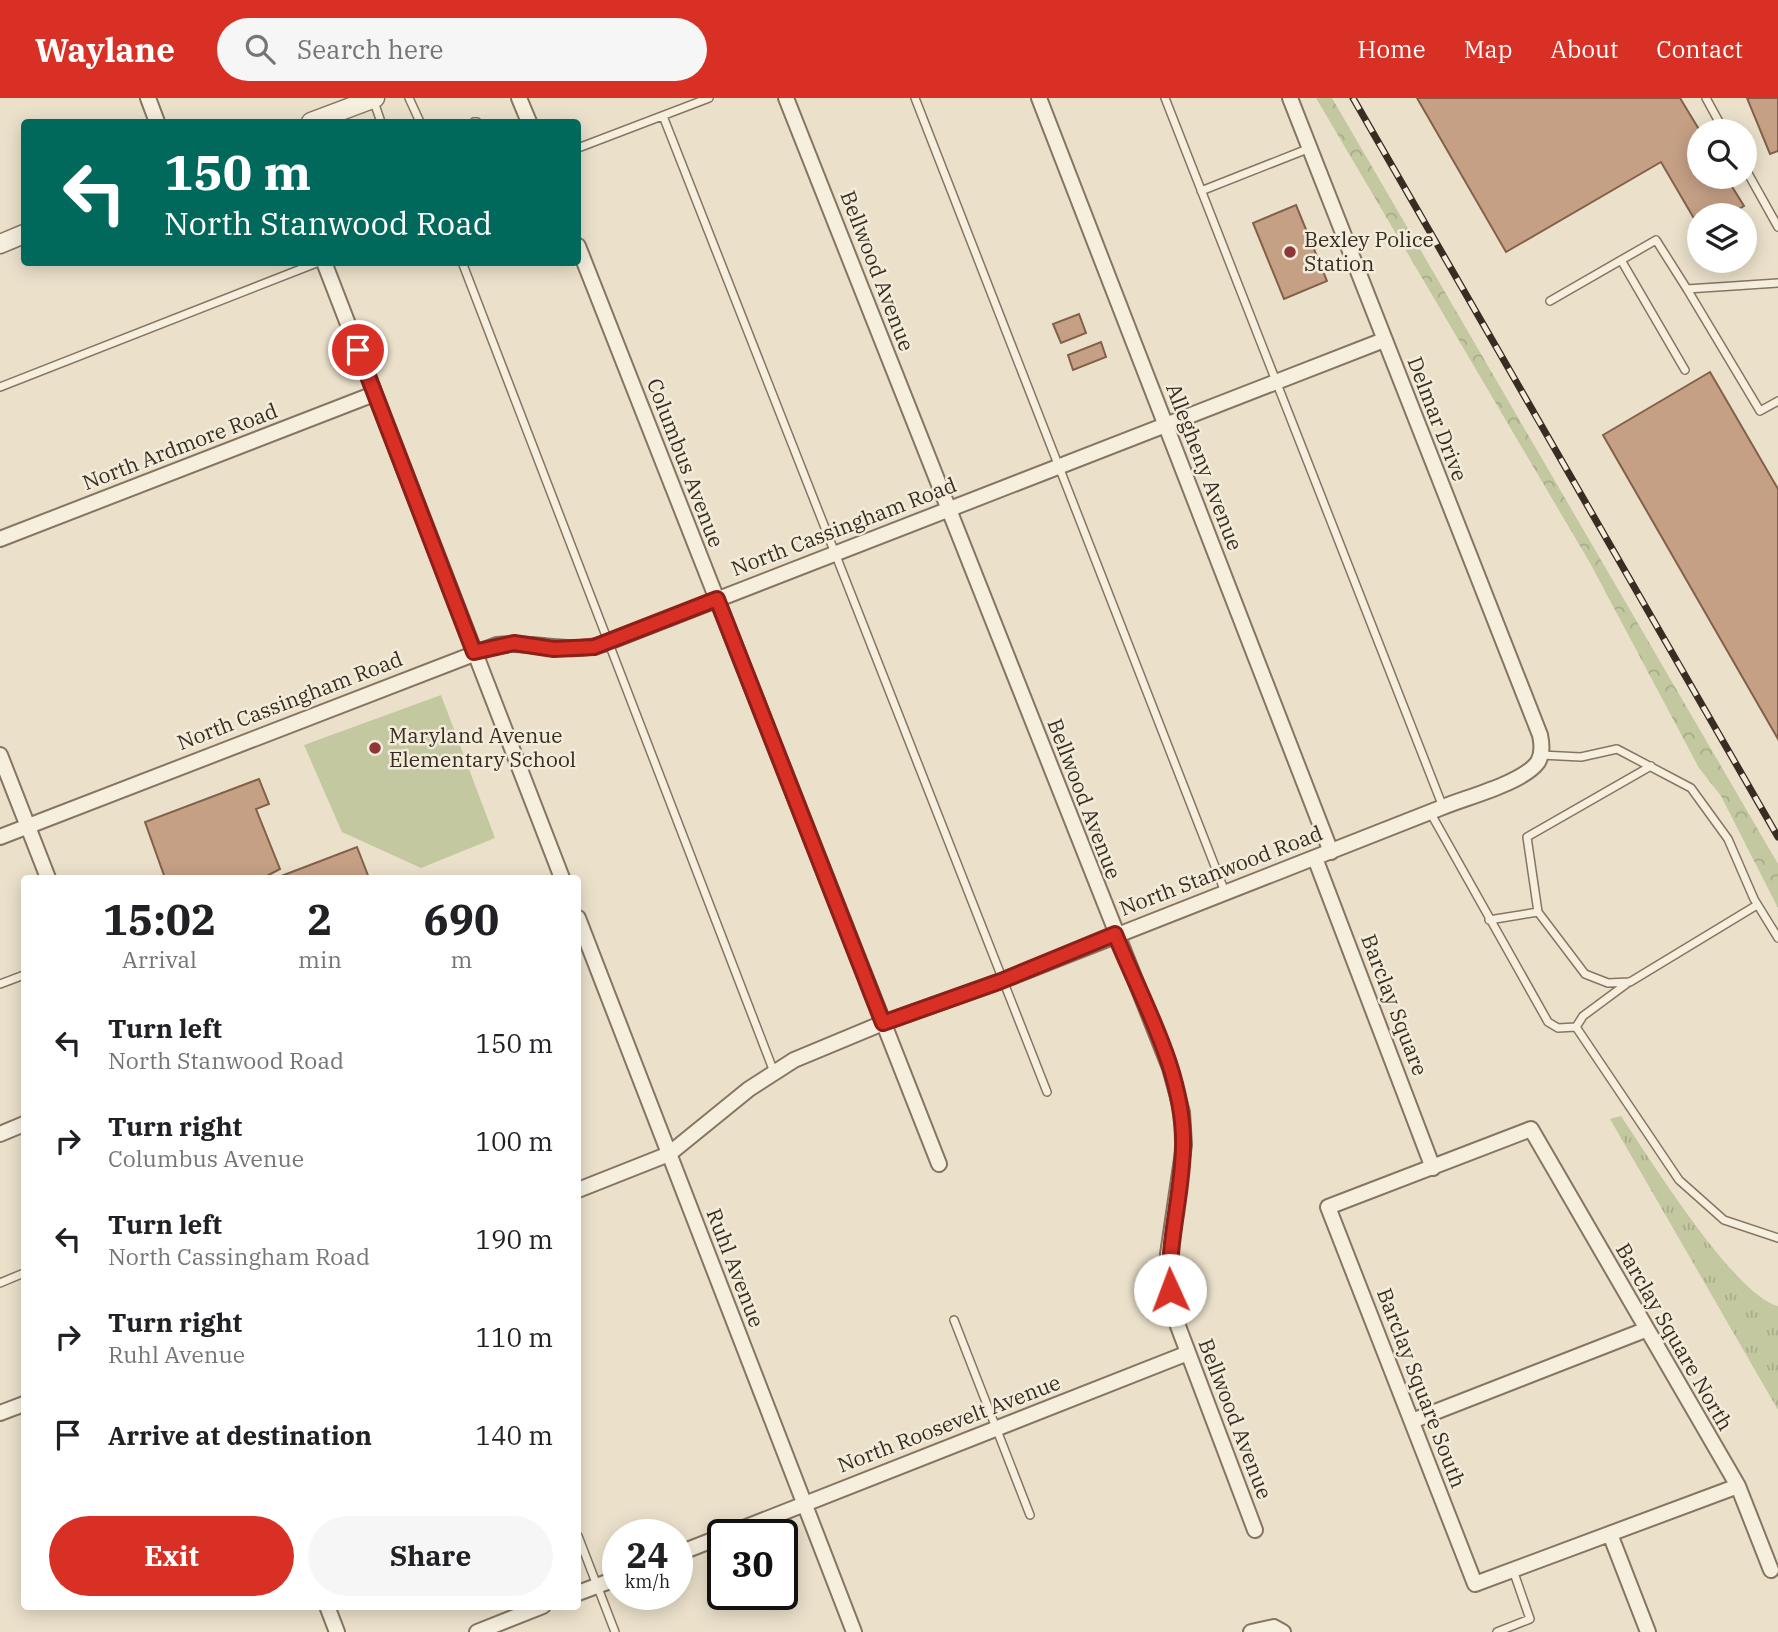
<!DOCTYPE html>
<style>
body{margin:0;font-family:"IBM Plex Serif",serif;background:#f6f6f6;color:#202124;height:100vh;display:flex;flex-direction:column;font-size:26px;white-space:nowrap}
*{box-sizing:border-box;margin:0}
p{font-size:23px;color:#757577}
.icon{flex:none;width:38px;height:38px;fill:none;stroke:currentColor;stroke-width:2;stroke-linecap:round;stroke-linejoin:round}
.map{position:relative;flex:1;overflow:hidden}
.details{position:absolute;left:21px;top:777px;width:560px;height:735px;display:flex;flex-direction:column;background:#fff;border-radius:7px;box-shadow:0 4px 18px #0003}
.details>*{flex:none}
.top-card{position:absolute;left:21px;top:21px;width:560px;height:147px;border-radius:7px;box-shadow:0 4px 18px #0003;background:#00695c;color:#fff;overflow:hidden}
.tools{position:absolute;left:1687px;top:21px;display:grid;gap:14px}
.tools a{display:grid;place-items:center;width:70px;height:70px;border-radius:50%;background:#fff;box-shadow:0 4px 18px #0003;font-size:35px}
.speed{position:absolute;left:602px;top:1421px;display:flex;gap:14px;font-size:35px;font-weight:700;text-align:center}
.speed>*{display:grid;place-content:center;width:91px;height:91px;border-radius:50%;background:#fff;box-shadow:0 4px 18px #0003;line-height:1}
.speed small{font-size:18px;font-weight:400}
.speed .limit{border:4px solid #111;border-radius:10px;background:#fff;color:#111}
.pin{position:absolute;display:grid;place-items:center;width:60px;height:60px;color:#fff;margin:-30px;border:4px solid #fff;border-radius:50%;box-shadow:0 2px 7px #0007}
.me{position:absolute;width:77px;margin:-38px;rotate:358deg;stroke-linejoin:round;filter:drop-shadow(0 0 5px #0008)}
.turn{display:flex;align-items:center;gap:24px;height:147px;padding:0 28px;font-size:32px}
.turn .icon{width:91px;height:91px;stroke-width:2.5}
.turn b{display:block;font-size:49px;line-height:60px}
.eta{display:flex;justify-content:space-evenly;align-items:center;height:119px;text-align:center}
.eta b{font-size:42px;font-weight:700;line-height:49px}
.action{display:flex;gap:14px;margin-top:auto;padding:14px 28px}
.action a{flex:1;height:80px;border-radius:42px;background:#d93025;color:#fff;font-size:28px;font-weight:700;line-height:80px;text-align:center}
.action a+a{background:#f6f6f6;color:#202124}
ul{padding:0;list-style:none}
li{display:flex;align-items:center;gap:21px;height:98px;padding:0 28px}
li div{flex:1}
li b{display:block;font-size:26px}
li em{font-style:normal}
header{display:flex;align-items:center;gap:42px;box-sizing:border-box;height:98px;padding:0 35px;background:#d93025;color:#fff}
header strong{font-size:33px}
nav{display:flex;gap:38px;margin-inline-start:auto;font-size:24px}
.search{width:490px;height:63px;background:#f6f6f6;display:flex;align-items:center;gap:18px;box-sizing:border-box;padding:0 24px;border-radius:38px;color:#757577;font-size:26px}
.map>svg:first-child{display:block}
</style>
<header>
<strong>Waylane</strong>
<div class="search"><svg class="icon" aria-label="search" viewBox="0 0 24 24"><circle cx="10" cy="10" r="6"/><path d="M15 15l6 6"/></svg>Search here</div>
<nav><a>Home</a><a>Map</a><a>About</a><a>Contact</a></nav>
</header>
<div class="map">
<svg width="1778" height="1534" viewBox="0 0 1778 1534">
<defs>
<pattern id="grass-tufts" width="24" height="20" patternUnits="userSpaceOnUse" patternTransform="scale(1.75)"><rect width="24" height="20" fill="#c3c8a0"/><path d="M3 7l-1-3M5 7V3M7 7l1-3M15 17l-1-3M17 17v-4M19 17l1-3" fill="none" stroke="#a8ac8a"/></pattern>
<pattern id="forest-crowns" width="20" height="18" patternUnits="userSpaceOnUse" patternTransform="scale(1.75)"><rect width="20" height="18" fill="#c3c8a0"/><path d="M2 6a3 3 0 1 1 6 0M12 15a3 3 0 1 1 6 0" fill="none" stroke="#a8ac8a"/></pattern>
</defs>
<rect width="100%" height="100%" fill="#ebe1cb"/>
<path fill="url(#grass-tufts)" d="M1621 1018C1648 1058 1735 1198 1778 1208V1312L1610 1021Z"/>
<path fill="url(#forest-crowns)" d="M1316 0H1332L1778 766V810L1721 698 1699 670 1590 465Z"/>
<path fill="#c3c8a0" d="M441 597 495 740 421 770 342 734 304 647Z"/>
<path fill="#c5a085" stroke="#836049" stroke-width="2" d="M1417 0H1680L1700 33 1699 79H1726L1744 108 1729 117H1699V129L1661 64 1506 154Z
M1747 0H1778V53L1770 56Z
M1296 107 1327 183 1284 201 1253 125Z
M1079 216 1086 235 1061 245 1053 226Z
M1101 244 1106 259 1073 272 1068 257Z
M1710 274 1778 391V641L1603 337Z
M259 681 269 706 256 711 280 771 263 780H165L145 724Z
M357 749 369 780H276Z"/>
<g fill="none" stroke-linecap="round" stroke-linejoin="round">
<defs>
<path id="service" d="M409 0 420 24
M915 0 1225 794
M1165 0 1443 709
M1706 0 1724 33
M373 1 381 24
M663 18 1047 994
M474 24H477
M578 50 709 0
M1745 70 1778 129
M1201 93 1310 50
M1621 162 1685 272
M462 164 774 974
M1687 191 1760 313 1778 303
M1550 203 1656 142 1687 191 1778 185
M0 289 319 164
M1541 657 1581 659 1617 651 1691 690 1728 741 1754 801 1778 840
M1430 714 1548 924 1558 930 1576 929 1679 1082 1724 1122 1778 1140
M1538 814 1527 739 1651 668
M1489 822 1538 814 1585 876 1608 885 1630 884 1757 807
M0 886 24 877
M1576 929 1583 918 1629 884
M0 1185 24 1175
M954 1222 1030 1417
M578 1438 615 1534
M1497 1534 1530 1521 1513 1472"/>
<path id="minor" d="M148 0 157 24
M519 0 529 24
M786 0 1170 970 1182 1014 1184 1047 1168 1156 1169 1192 1178 1228 1255 1432
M1039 0 1331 754
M578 148 939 1066
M324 164 562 780
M0 441 374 296
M0 657 48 780
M0 739 497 547C533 542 567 557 603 546L1384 242
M1315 760 1433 1070
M578 820 854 1534
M0 1036 24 1026
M578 1092 669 1056 749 991 794 962 883 925 1001 883 1443 709C1467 699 1523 685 1538 664 1543 655 1542 646 1540 637L1290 0
M0 1315 24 1306
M1412 1323 1645 1232
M1738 1388 1475 1486 1328 1109 1531 1031 1738 1388 1771 1472
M1610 1436 1648 1534
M726 1437 1188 1255
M677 1456 723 1438
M578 1495 618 1480
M327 1508 337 1534
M477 1534 543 1508
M1251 1534 1274 1529 1283 1534"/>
<path id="tertiary" d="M311 24 375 0
M0 146 24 136"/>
</defs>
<use href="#service" stroke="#867561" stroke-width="10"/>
<use href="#minor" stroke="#867561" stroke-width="18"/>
<use href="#tertiary" stroke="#867561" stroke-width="21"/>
<use href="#service" stroke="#f6efde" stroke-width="7"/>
<use href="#minor" stroke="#f6efde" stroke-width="14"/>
<use href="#tertiary" stroke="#f6efde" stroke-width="18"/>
<defs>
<path id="rail" d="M1353 0 1778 739"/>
</defs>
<use href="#rail" stroke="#382d22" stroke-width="7"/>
<use href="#rail" stroke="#f3ecda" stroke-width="4.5" stroke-dasharray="13" stroke-linecap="butt"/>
</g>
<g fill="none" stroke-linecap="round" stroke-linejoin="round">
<defs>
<path id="route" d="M358 252 474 554 514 545 554 551 594 549 717 501 883 925 1001 883 1115 836C1142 903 1185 975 1183 1049 1182 1099 1168 1140 1170 1192"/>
</defs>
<use href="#route" stroke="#8d1f18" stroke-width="18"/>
<use href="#route" stroke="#d93025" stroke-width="12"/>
</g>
<g fill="#8f3737" stroke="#f3ecda" stroke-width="2.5">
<circle cx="1290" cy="154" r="7"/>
<circle cx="375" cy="650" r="7"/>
</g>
<g text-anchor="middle" stroke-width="5" stroke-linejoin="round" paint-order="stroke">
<g font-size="21" fill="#382d22" stroke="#f3ecda" text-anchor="start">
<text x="1304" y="149">Bexley Police<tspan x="1304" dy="24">Station</tspan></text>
<text x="389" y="645">Maryland Avenue<tspan x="389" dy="24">Elementary School</tspan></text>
</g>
<g font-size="21" fill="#382d22" stroke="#f3ecda">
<text transform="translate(877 173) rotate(69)" y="7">Bellwood Avenue</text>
<text transform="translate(1437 321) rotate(69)" y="7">Delmar Drive</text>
<text transform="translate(180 349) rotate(-21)" y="7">North Ardmore Road</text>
<text transform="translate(685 365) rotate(69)" y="7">Columbus Avenue</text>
<text transform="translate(1204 369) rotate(69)" y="7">Allegheny Avenue</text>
<text transform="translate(844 429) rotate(-21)" y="7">North Cassingham Road</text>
<text transform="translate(290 603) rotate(-21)" y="7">North Cassingham Road</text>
<text transform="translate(1084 701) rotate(69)" y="7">Bellwood Avenue</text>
<text transform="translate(1221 773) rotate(-21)" y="7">North Stanwood Road</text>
<text transform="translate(1394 907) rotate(69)" y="7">Barclay Square</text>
<text transform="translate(735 1170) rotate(69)" y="7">Ruhl Avenue</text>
<text transform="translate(1674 1239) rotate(60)" y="7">Barclay Square North</text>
<text transform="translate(1421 1290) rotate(69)" y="7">Barclay Square South</text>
<text transform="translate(1235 1321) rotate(69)" y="7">Bellwood Avenue</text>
<text transform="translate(949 1326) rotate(-21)" y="7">North Roosevelt Avenue</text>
</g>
</g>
</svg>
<div class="tools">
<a><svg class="icon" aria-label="search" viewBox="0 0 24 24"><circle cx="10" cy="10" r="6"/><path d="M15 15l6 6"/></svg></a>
<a><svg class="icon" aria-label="layers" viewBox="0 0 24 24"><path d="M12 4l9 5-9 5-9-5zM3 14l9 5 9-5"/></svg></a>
</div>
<div class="speed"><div>24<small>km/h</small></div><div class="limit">30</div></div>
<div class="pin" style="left:358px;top:252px;background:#d93025"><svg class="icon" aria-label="arrive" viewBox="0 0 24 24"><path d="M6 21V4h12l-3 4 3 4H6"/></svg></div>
<svg class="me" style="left:1170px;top:1192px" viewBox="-20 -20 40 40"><circle r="19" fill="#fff"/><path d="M0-13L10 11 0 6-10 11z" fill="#d93025"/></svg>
<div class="top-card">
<div class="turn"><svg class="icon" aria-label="left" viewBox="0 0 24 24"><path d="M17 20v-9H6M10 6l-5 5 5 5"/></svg><div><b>150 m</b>North Stanwood Road</div></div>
</div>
<section class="details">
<div class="eta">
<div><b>15:02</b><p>Arrival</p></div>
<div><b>2</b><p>min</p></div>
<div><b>690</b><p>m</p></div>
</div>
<ul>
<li><svg class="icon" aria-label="left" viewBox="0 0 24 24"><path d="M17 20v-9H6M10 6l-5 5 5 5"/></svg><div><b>Turn left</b><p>North Stanwood Road</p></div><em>150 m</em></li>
<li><svg class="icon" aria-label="right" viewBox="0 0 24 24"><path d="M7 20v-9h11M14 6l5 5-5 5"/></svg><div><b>Turn right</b><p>Columbus Avenue</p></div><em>100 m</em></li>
<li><svg class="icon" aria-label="left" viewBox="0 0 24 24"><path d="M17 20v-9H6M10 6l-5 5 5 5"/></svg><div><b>Turn left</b><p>North Cassingham Road</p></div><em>190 m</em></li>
<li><svg class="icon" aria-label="right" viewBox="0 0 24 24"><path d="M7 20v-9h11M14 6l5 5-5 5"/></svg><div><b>Turn right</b><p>Ruhl Avenue</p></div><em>110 m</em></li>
<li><svg class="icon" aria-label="arrive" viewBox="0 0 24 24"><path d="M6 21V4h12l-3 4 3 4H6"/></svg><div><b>Arrive at destination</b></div><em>140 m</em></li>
</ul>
<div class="action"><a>Exit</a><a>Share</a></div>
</section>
</div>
